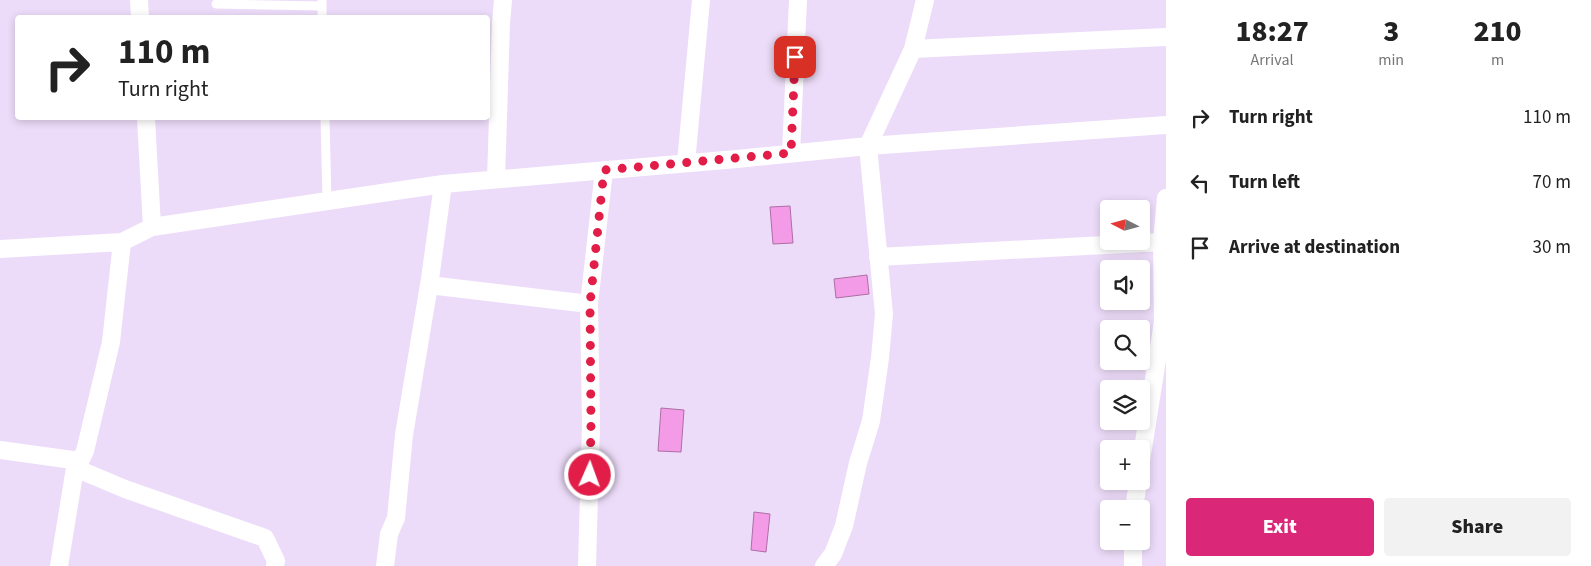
<!DOCTYPE html>
<meta charset="utf-8">
<style>
body{margin:0;font-family:"Source Sans 3",sans-serif;background:#f2f2f2;color:#222;height:100vh;display:flex;flex-direction:column;font-size:19px;white-space:nowrap}
*{box-sizing:border-box;margin:0}
p{font-size:16px;color:#767676}
.icon{flex:none;width:28px;height:28px;fill:none;stroke:currentColor;stroke-width:2;stroke-linecap:round;stroke-linejoin:round}
.map{position:relative;flex:1;overflow:hidden}
.details{display:flex;flex-direction:column;background:#fff;width:425px}
.details>*{flex:none}
.top-card{position:absolute;left:15px;top:15px;width:475px;height:105px;border-radius:5px;box-shadow:0 2px 8px #0003;background:#fff;color:#222;overflow:hidden}
.needle{width:32px;rotate:276deg}
.fabs{position:absolute;left:1100px;top:200px;display:grid;gap:10px}
.fabs a{display:grid;place-items:center;width:50px;height:50px;border-radius:5px;background:#fff;box-shadow:0 2px 8px #0003;font-size:25px}
.pin{position:absolute;display:grid;place-items:center;width:42px;height:42px;color:#fff;margin:-21px;border-radius:10px;box-shadow:0 2px 8px #0006}
.me{position:absolute;width:55px;margin:-28px;rotate:2deg;stroke-linejoin:round;filter:drop-shadow(0 0 4px #0008)}
.turn{display:flex;align-items:center;gap:18px;height:105px;padding:0 20px;font-size:22px}
.turn .icon{width:65px;height:65px;stroke-width:2.5}
.turn b{display:block;font-size:35px;line-height:42px}
.eta{display:flex;justify-content:space-evenly;align-items:center;height:85px;text-align:center}
.eta b{font-size:30px;font-weight:800;line-height:35px}
.cta{display:flex;gap:10px;margin-top:auto;padding:10px 20px}
.cta a{flex:1;height:58px;border-radius:5px;background:#db2777;color:#fff;font-size:20px;font-weight:800;line-height:58px;text-align:center}
.cta a+a{background:#f2f2f2;color:#222}
ul{padding:0;list-style:none}
li{display:flex;align-items:center;gap:15px;height:65px;padding:0 20px}
li div{flex:1}
li b{display:block;font-size:19px}
li em{font-style:normal}
main{display:flex;flex:1;min-height:0}
.map>svg:first-child{display:block}
</style>
<main>
<div class="map">
<svg width="1166" height="566" viewBox="0 0 1166 566">
<rect width="100%" height="100%" fill="#eddcf9"/>
<path fill="#f49be8" stroke="#ad6ea4" d="M790 206 793 243 773 244 770 207Z
M867 275 869 294 836 298 834 279Z
M661 408 684 410 681 452 658 451Z
M754 512 770 514 766 552 751 550Z"/>
<g fill="none" stroke-linecap="round" stroke-linejoin="round">
<path stroke="#fff" stroke-width="9" d="M322 0V18
M216 4 322 6
M325 118 327 201"/>
<path stroke="#fff" stroke-width="18" d="M139 0 140 18
M913 49 1166 37
M146 118 152 227
M791 153 798 0
M686 163 701 0
M496 179 501 23 503 0
M1166 198 1162 242 1163 322H1166
M0 249 122 242 152 227 443 184 737 159 868 146 1166 125
M878 257 1162 242
M429 285 589 304
M0 450 80 461 75 468 59 566
M80 461 85 451 111 342 122 242
M1141 461 1163 322
M75 468 125 489 265 538 276 561 275 566
M1134 509 1138 481
M385 566 389 534 396 518 404 435 430 279 443 184
M587 566 591 424 589 304 604 170
M824 566 833 554 844 526 858 463 871 421 880 358 884 314 868 146 913 49 925 0
M1133 566V541"/>
</g>
<g fill="none" stroke-linecap="round" stroke-linejoin="round">
<path stroke="#e11d48" stroke-width="9" stroke-dasharray="0 16.2" d="M590 475 591 424 590 304 604 170 791 153 795 57"/>
</g>
</svg>
<div class="fabs">
<a><svg class="needle" viewBox="-14 -14 28 28"><path d="M0-13l5 13h-10z" fill="#e53935"/><path d="M0 13l5-13h-10z" fill="#767676"/></svg></a>
<a><svg class="icon" aria-label="sound" viewBox="0 0 24 24"><path d="M4 9h4l5-4v14l-5-4H4zM17 9q2 3 0 6"/></svg></a>
<a><svg class="icon" aria-label="search" viewBox="0 0 24 24"><circle cx="10" cy="10" r="6"/><path d="M15 15l6 6"/></svg></a>
<a><svg class="icon" aria-label="layers" viewBox="0 0 24 24"><path d="M12 4l9 5-9 5-9-5zM3 14l9 5 9-5"/></svg></a>
<a>+</a>
<a>−</a>
</div>
<div class="pin" style="left:795px;top:57px;background:#d93025"><svg class="icon" aria-label="arrive" viewBox="0 0 24 24"><path d="M6 21V4h12l-3 4 3 4H6"/></svg></div>
<svg class="me" style="left:590px;top:475px" viewBox="-20 -20 40 40"><circle r="17" fill="#e11d48" stroke="#fff" stroke-width="3"/><path d="M0-11L8 9 0 5-8 9z" fill="#fff"/></svg>
<div class="top-card">
<div class="turn"><svg class="icon" aria-label="right" viewBox="0 0 24 24"><path d="M7 20v-9h11M14 6l5 5-5 5"/></svg><div><b>110 m</b>Turn right</div></div>
</div>
</div>
<section class="details">
<div class="eta">
<div><b>18:27</b><p>Arrival</p></div>
<div><b>3</b><p>min</p></div>
<div><b>210</b><p>m</p></div>
</div>
<ul>
<li><svg class="icon" aria-label="right" viewBox="0 0 24 24"><path d="M7 20v-9h11M14 6l5 5-5 5"/></svg><div><b>Turn right</b></div><em>110 m</em></li>
<li><svg class="icon" aria-label="left" viewBox="0 0 24 24"><path d="M17 20v-9H6M10 6l-5 5 5 5"/></svg><div><b>Turn left</b></div><em>70 m</em></li>
<li><svg class="icon" aria-label="arrive" viewBox="0 0 24 24"><path d="M6 21V4h12l-3 4 3 4H6"/></svg><div><b>Arrive at destination</b></div><em>30 m</em></li>
</ul>
<div class="cta"><a>Exit</a><a>Share</a></div>
</section>
</main>
